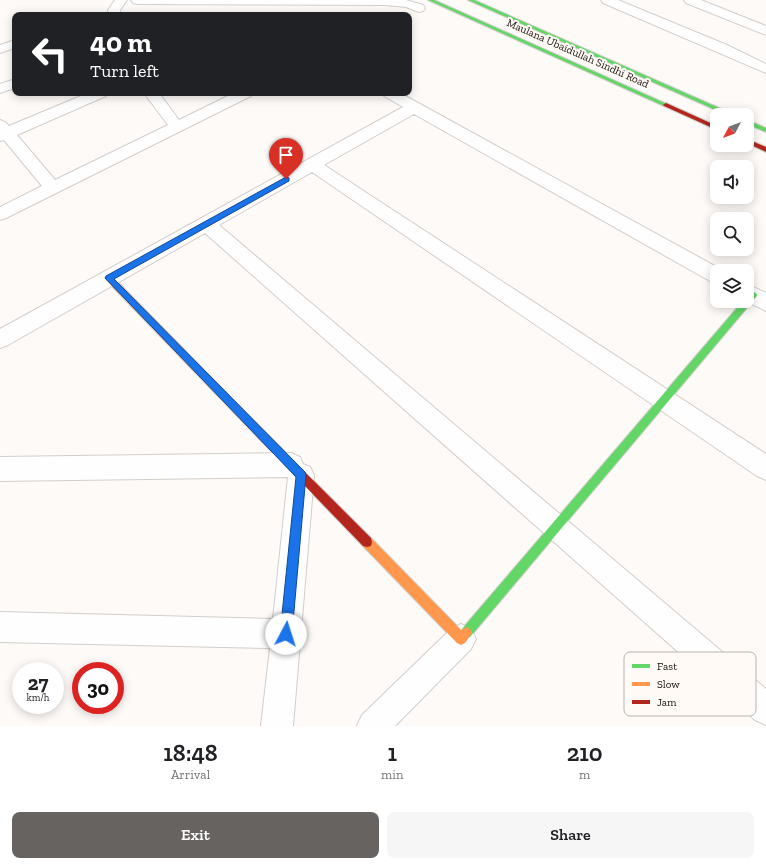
<!DOCTYPE html>
<style>
body{margin:0;font-family:"Zilla Slab",serif;background:#f6f6f6;color:#202124;height:100vh;display:flex;flex-direction:column;font-size:15px;white-space:nowrap}
*{box-sizing:border-box;margin:0}
p{font-size:13px;color:#757577}
.icon{flex:none;width:22px;height:22px;fill:none;stroke:currentColor;stroke-width:2;stroke-linecap:round;stroke-linejoin:round}
.map{position:relative;height:726px;overflow:hidden}
.details{display:flex;flex-direction:column;background:#fff;flex:1}
.details>*{flex:none}
.banner{position:absolute;left:12px;top:12px;width:400px;height:84px;border-radius:8px;box-shadow:0 2px 10px #0003;background:#202124;color:#fff;overflow:hidden}
.needle{width:26px;rotate:229deg}
.fabs{position:absolute;left:710px;top:108px;display:grid;gap:8px}
.fabs a{display:grid;place-items:center;width:44px;height:44px;border-radius:8px;background:#fff;box-shadow:0 2px 10px #0003;font-size:20px}
.speed{position:absolute;left:12px;top:662px;display:flex;gap:8px;font-size:20px;font-weight:700;text-align:center}
.speed>*{display:grid;place-content:center;width:52px;height:52px;border-radius:50%;background:#fff;box-shadow:0 2px 10px #0003;line-height:1}
.speed small{font-size:10px;font-weight:400}
.speed .limit{border:6px solid #d22;background:#fff;color:#111}
.pin{position:absolute;display:grid;place-items:center;width:34px;height:34px;color:#fff;margin:-41px -17px;border-radius:50% 50% 50% 0;rotate:-45deg;box-shadow:0 0 4px #0007}
.pin .icon{rotate:45deg}
.me{position:absolute;width:44px;margin:-22px;rotate:5deg;stroke-linejoin:round;filter:drop-shadow(0 0 3px #0008)}
.turn{display:flex;align-items:center;gap:14px;height:84px;padding:0 12px;font-size:18px}
.turn .icon{width:52px;height:52px;stroke-width:2.5}
.turn b{display:block;font-size:28px;line-height:34px}
.eta{display:flex;justify-content:space-evenly;align-items:center;height:68px;text-align:center}
.eta b{font-size:24px;font-weight:600;line-height:28px}
.cta{display:flex;gap:8px;margin-top:auto;padding:8px 12px}
.cta a{flex:1;height:46px;border-radius:8px;background:#676360;color:#fff;font-size:16px;font-weight:600;line-height:46px;text-align:center}
.cta a+a{background:#f6f6f6;color:#202124}
.map>svg:first-child{display:block}
</style>
<div class="map">
<svg width="766" height="726" viewBox="0 0 766 726">
<rect width="100%" height="100%" fill="#fdfaf7"/>
<g fill="none" stroke-linecap="round" stroke-linejoin="round">
<defs>
<path id="street" d="M115 0H127L120 10 121 15H109L108 10Z
M131 0H406L423 5 425 8 423 11 419 12 406 7 385 5 137 4 133 3Z
M601 0H618L727 45 766 64V73L603 3Z
M684 0H701L766 26V35L686 3Z
M15 40V48L0 53V45Z
M15 79V88L0 93V84Z
M88 93H108L106 96 17 135 55 180 168 125 144 93H159L179 120 234 93H253L251 96 6 218 0 220V207L42 186 4 140 0 141V120L5 122 9 126Z
M382 93H400L724 271H717V283L710 281 414 114 324 165 766 454V480L757 476 312 172 219 225 766 689V725L755 720 205 233 8 345 0 348V329L403 107 384 96Z
M747 284 766 293V311L746 301Z
M291 453 300 457 303 464 310 467 314 475 293 726H261L270 648 0 642V612L273 619 288 477 0 481V457Z
M461 624 471 629 476 639 471 649 395 726H357L362 715 451 629Z"/>
<path id="fast" d="M428 0H434L669 105 664 106Z
M468 0H474L735 115H727Z
M747 120 766 128V132L747 124Z
M753 292 756 293 757 295 756 297 470 637 466 639 462 637 460 633 462 629 743 301H747V296Z"/>
<path id="slow" d="M109 275 112 276 251 418 253 421 251 424 248 425 245 424 106 280 105 278 106 276Z
M367 537 371 538 461 630 466 627 470 629 472 633 465 643 461 645 457 643 363 546 362 542 363 538Z"/>
<path id="jam" d="M666 103 717 126V130L664 106 663 105Z
M747 139 766 147V152L747 143Z
M248 417 251 418 371 538 372 542 371 546 367 547 363 546 245 424 243 421 245 418Z"/>
</defs>
<use href="#street" stroke="#d2ceca" stroke-width="2"/>
<use href="#fast" stroke="#d2ceca" stroke-width="2"/>
<use href="#slow" stroke="#d2ceca" stroke-width="2"/>
<use href="#jam" stroke="#d2ceca" stroke-width="2"/>
<use href="#street" fill="#fffefe" fill-rule="evenodd"/>
<use href="#fast" fill="#63d668" fill-rule="evenodd"/>
<use href="#slow" fill="#ff974d" fill-rule="evenodd"/>
<use href="#jam" fill="#b3261e" fill-rule="evenodd"/>
</g>
<path fill="#1a73e8" stroke="#114b97" d="M286 177 289 178V181L114 279 305 472 306 475 292 634 290 638 286 640 281 638 280 634 296 477 105 278 106 276Z"/>
<g text-anchor="middle" stroke-width="4" stroke-linejoin="round" paint-order="stroke">
<g font-size="11" fill="#16120e" stroke="#fffaf5">
<text transform="translate(578 53) rotate(24)" y="4">Maulana Ubaidullah Sindhi Road</text>
</g>
</g>
<rect x="624" y="652" width="132" height="64" rx="6" fill="#fffaf5" stroke="#b9b4b0" stroke-width="1"/>
<rect x="632" y="664" width="18" height="4" fill="#63d668"/>
<rect x="632" y="682" width="18" height="4" fill="#ff974d"/>
<rect x="632" y="700" width="18" height="4" fill="#b3261e"/>
<g font-size="11" fill="#16120e">
<text x="657" y="670">Fast</text>
<text x="657" y="688">Slow</text>
<text x="657" y="706">Jam</text>
</g>
</svg>
<div class="fabs">
<a><svg class="needle" viewBox="-14 -14 28 28"><path d="M0-13l5 13h-10z" fill="#e53935"/><path d="M0 13l5-13h-10z" fill="#757577"/></svg></a>
<a><svg class="icon" aria-label="sound" viewBox="0 0 24 24"><path d="M4 9h4l5-4v14l-5-4H4zM17 9q2 3 0 6"/></svg></a>
<a><svg class="icon" aria-label="search" viewBox="0 0 24 24"><circle cx="10" cy="10" r="6"/><path d="M15 15l6 6"/></svg></a>
<a><svg class="icon" aria-label="layers" viewBox="0 0 24 24"><path d="M12 4l9 5-9 5-9-5zM3 14l9 5 9-5"/></svg></a>
</div>
<div class="speed"><div>27<small>km/h</small></div><div class="limit">30</div></div>
<div class="pin" style="left:286px;top:179px;background:#d93025"><svg class="icon" aria-label="arrive" viewBox="0 0 24 24"><path d="M6 21V4h12l-3 4 3 4H6"/></svg></div>
<svg class="me" style="left:286px;top:634px" viewBox="-20 -20 40 40"><circle r="19" fill="#fff"/><path d="M0-13L10 11 0 6-10 11z" fill="#1a73e8"/></svg>
<div class="banner">
<div class="turn"><svg class="icon" aria-label="left" viewBox="0 0 24 24"><path d="M17 20v-9H6M10 6l-5 5 5 5"/></svg><div><b>40 m</b>Turn left</div></div>
</div>
</div>
<section class="details">
<div class="eta">
<div><b>18:48</b><p>Arrival</p></div>
<div><b>1</b><p>min</p></div>
<div><b>210</b><p>m</p></div>
</div>
<div class="cta"><a>Exit</a><a>Share</a></div>
</section>
